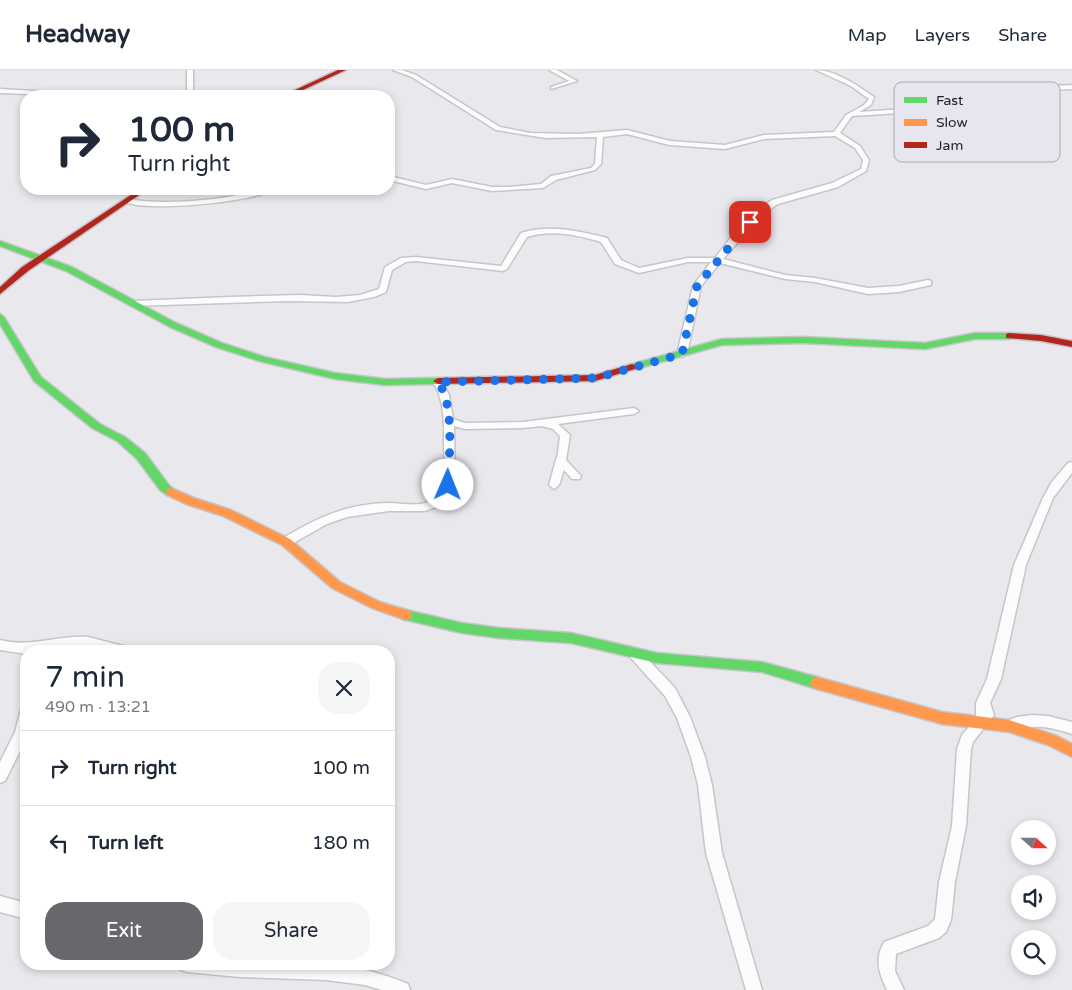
<!DOCTYPE html>
<meta charset="utf-8">
<style>
body{margin:0;font-family:"Varela Round",sans-serif;background:#f6f6f7;color:#1f2937;height:100vh;display:flex;flex-direction:column;font-size:19px;white-space:nowrap}
*{box-sizing:border-box;margin:0}
p{font-size:16px;color:#747a83}
.icon{flex:none;width:28px;height:28px;fill:none;stroke:currentColor;stroke-width:2;stroke-linecap:round;stroke-linejoin:round}
.map{position:relative;flex:1;overflow:hidden}
.drawer{position:absolute;left:20px;top:575px;width:375px;height:325px;display:flex;flex-direction:column;background:#fff;border-radius:20px;box-shadow:0 2px 8px #0003}
.drawer>*{flex:none}
.top-card{position:absolute;left:20px;top:20px;width:375px;height:105px;border-radius:20px;box-shadow:0 2px 8px #0003;background:#fff;color:#1f2937;overflow:hidden}
.needle{width:32px;rotate:111deg}
.tools{position:absolute;left:1011px;top:750px;display:grid;gap:10px}
.tools a{display:grid;place-items:center;width:45px;height:45px;border-radius:50%;background:#fff;box-shadow:0 2px 8px #0003;font-size:25px}
.pin{position:absolute;display:grid;place-items:center;width:42px;height:42px;color:#fff;margin:-21px;border-radius:10px;box-shadow:0 2px 8px #0006}
.me{position:absolute;width:55px;margin:-28px;rotate:1deg;stroke-linejoin:round;filter:drop-shadow(0 0 4px #0008)}
.turn{display:flex;align-items:center;gap:18px;height:105px;padding:0 25px;font-size:22px}
.turn .icon{width:65px;height:65px;stroke-width:2.5}
.turn b{display:block;font-size:35px;line-height:42px}
.round{display:grid;place-items:center;flex:none;width:52px;height:52px;border-radius:20px;background:#f6f6f7}
.overview{display:flex;align-items:center;justify-content:space-between;height:85px;padding:0 25px}
h1{font-size:30px;font-weight:600;line-height:38px}
.action{display:flex;gap:10px;margin-top:auto;padding:10px 25px}
.action a{flex:1;height:58px;border-radius:20px;background:#67676c;color:#fff;font-size:20px;font-weight:600;line-height:58px;text-align:center}
.action a+a{background:#f6f6f7;color:#1f2937}
ul{padding:0;list-style:none}
li{display:flex;align-items:center;gap:15px;height:75px;padding:0 25px;border-top:1px solid #e0e1e3}
li div{flex:1}
li b{display:block;font-size:19px}
li em{font-style:normal}
header{display:flex;align-items:center;gap:30px;box-sizing:border-box;height:70px;padding:0 25px;background:#fff;border-bottom:1px solid #e0e1e3}
header strong{font-size:24px}
nav{display:flex;gap:28px;margin-inline-start:auto;font-size:18px}
.map>svg:first-child{display:block}
</style>
<header>
<strong>Headway</strong>
<nav><a>Map</a><a>Layers</a><a>Share</a></nav>
</header>
<div class="map">
<svg width="1072" height="920" viewBox="0 0 1072 920">
<rect width="100%" height="100%" fill="#e8e8ed"/>
<g fill="none" stroke-linecap="round" stroke-linejoin="round">
<defs>
<path id="street" d="M187 0H193V26H187Z
M393 0H402L416 5 500 57 530 63 578 64 627 60 670 71 725 75 764 65 834 62 846 45 864 35 869 29 851 16 816 0C836 0 858 16 874 27L871 35 859 42 964 35 989 30 1027 17 1072 15V19L1028 21 992 33 964 39 852 46 840 63 860 76 869 90 866 101 838 117 778 134 763 144 723 189 785 205 815 208 868 218 899 216 928 210 931 211V215L899 222 868 224 815 212 785 209 720 193 701 216 687 284 682 287 677 284 693 216 711 192H688L639 203 615 194 601 172C578 165 551 159 527 167L507 199 503 201 416 191 406 192 392 200 386 222 374 227 348 232 288 231 131 236V232L134 231 230 227 300 225 336 227 360 225 379 219 385 197 401 188 416 187 501 196 521 163C550 154 579 161 607 168L621 190 639 198 688 188H715L732 166 757 140 772 130 832 113 861 99 863 90 855 78 835 66 764 69 725 79 669 75 627 64 603 67 601 94 595 100 556 110 543 118 492 121 452 113 426 119 389 110V106L426 115 452 109 492 117H509L541 114 551 106 591 98 595 94 597 67 546 68 496 60 412 7Z
M549 0H557L577 11 551 19V17L569 11Z
M0 19 85 24 88 26 0 23Z
M105 24H143L146 26H102Z
M263 119H274C256 132 141 143 123 131L127 129C165 136 227 130 263 119Z
M438 309 441 310 449 325 453 349 465 353 523 352 634 338 639 341 634 344 558 354 570 365 566 390 581 406 580 409H572L564 400 559 415 554 419 549 415 558 383 560 366 553 359 542 356 523 358 465 359 454 356 455 408 452 422 442 435 425 441H389L347 447 327 454 290 475H282L280 472 282 469C306 454 331 441 359 436 369 434 379 433 389 433 403 433 422 438 434 429 449 418 444 391 444 375 444 353 445 331 433 312Z
M1072 392V403L1053 428 1026 495 1001 609 990 633 994 645 973 672 971 679 966 756 955 812 951 850 946 862 939 868 896 884 895 901 904 920H887C879 903 874 890 884 872L928 856 935 849 939 812 952 756 957 679 962 665 976 649V633L987 609 1014 495 1043 428 1051 413 1068 393Z
M88 567 123 576 127 577 129 581H105L83 577 48 581H26V584L0 580V570C30 578 58 565 88 567Z
M635 579 639 580 675 618 690 647 705 687 712 715 722 783 762 920H746L706 783 698 715 691 687 677 648 665 626 631 588 629 584 631 580Z
M26 637V673H24L5 711 0 713V692L15 662 21 639Z
M1032 645 1048 646 1072 652V664C1059 660 1046 656 1032 657 1023 657 1012 663 1004 660L1002 656 1004 652 1017 647Z
M0 826 26 833V849L0 842Z
M179 894H330C358 897 382 903 408 914L410 920H382L365 915 326 910 240 907 187 902 181 900Z"/>
<path id="fast" d="M0 171 72 197 176 253 222 273 265 287 335 303 385 309 438 308 443 311 438 314 385 315 335 309 259 291 216 277 170 257 66 201 0 176Z
M0 244 4 247 41 307 100 354 125 367 145 383 168 414 176 422 175 425H167L160 420 137 389 117 371 92 358 34 311 0 254Z
M975 263H1009L1013 266 1009 269H975L925 279 803 273 722 275 632 300 627 297 629 295 722 269 803 267 925 273Z
M406 540 462 553 499 558 571 563 657 583 762 592 817 607 822 609 824 613 822 617 817 619 762 602 657 593 571 573 499 568 462 563 402 549 400 545 402 541Z"/>
<path id="slow" d="M171 418 194 428 231 440 290 469 340 512 380 532 410 541 412 545 410 549 406 550 372 538 332 518 282 475 223 446 186 434 167 425 166 422 167 419Z
M817 607 942 642 1009 650 1057 666 1072 674V687L1048 675 1009 662 942 654 817 619 812 617 810 613 812 609Z"/>
<path id="jam" d="M338 0H346L290 26H282Z
M140 119H148L28 201 0 224V217L22 197Z
M1009 263 1041 265 1072 271V277L1041 271 1006 268V264Z
M632 294 635 295V299L595 311 438 314 433 311 438 308 595 305Z"/>
</defs>
<use href="#street" stroke="#c6c6ca" stroke-width="3"/>
<use href="#fast" stroke="#c6c6ca" stroke-width="3"/>
<use href="#slow" stroke="#c6c6ca" stroke-width="3"/>
<use href="#jam" stroke="#c6c6ca" stroke-width="3"/>
<use href="#street" fill="#fcfcfc" fill-rule="evenodd"/>
<use href="#fast" fill="#63d668" fill-rule="evenodd"/>
<use href="#slow" fill="#ff974d" fill-rule="evenodd"/>
<use href="#jam" fill="#b3261e" fill-rule="evenodd"/>
</g>
<g fill="none" stroke-linecap="round" stroke-linejoin="round">
<path stroke="#1a73e8" stroke-width="9" stroke-dasharray="0 16.2" d="M448 415C449 388 455 334 438 312L596 308 682 284 697 216 750 152"/>
</g>
<rect x="894" y="12" width="166" height="80" rx="8" fill="#e6e5f0" stroke="#abaab3" stroke-width="1"/>
<rect x="904" y="27" width="23" height="6" fill="#63d668"/>
<rect x="904" y="49" width="23" height="7" fill="#ff974d"/>
<rect x="904" y="72" width="23" height="6" fill="#b3261e"/>
<g font-size="14" fill="#222226">
<text x="936" y="35">Fast</text>
<text x="936" y="57">Slow</text>
<text x="936" y="80">Jam</text>
</g>
</svg>
<div class="tools">
<a><svg class="needle" viewBox="-14 -14 28 28"><path d="M0-13l5 13h-10z" fill="#e53935"/><path d="M0 13l5-13h-10z" fill="#747a83"/></svg></a>
<a><svg class="icon" aria-label="sound" viewBox="0 0 24 24"><path d="M4 9h4l5-4v14l-5-4H4zM17 9q2 3 0 6"/></svg></a>
<a><svg class="icon" aria-label="search" viewBox="0 0 24 24"><circle cx="10" cy="10" r="6"/><path d="M15 15l6 6"/></svg></a>
</div>
<div class="pin" style="left:750px;top:152px;background:#d93025"><svg class="icon" aria-label="arrive" viewBox="0 0 24 24"><path d="M6 21V4h12l-3 4 3 4H6"/></svg></div>
<svg class="me" style="left:448px;top:415px" viewBox="-20 -20 40 40"><circle r="19" fill="#fff"/><path d="M0-13L10 11 0 6-10 11z" fill="#1a73e8"/></svg>
<div class="top-card">
<div class="turn"><svg class="icon" aria-label="right" viewBox="0 0 24 24"><path d="M7 20v-9h11M14 6l5 5-5 5"/></svg><div><b>100 m</b>Turn right</div></div>
</div>
<section class="drawer">
<div class="overview"><div><h1>7 min</h1><p>490 m · 13:21</p></div><a class="round"><svg class="icon" aria-label="close" viewBox="0 0 24 24"><path d="M6 6l12 12M18 6L6 18"/></svg></a></div>
<ul>
<li><svg class="icon" aria-label="right" viewBox="0 0 24 24"><path d="M7 20v-9h11M14 6l5 5-5 5"/></svg><div><b>Turn right</b></div><em>100 m</em></li>
<li><svg class="icon" aria-label="left" viewBox="0 0 24 24"><path d="M17 20v-9H6M10 6l-5 5 5 5"/></svg><div><b>Turn left</b></div><em>180 m</em></li>
</ul>
<div class="action"><a>Exit</a><a>Share</a></div>
</section>
</div>
